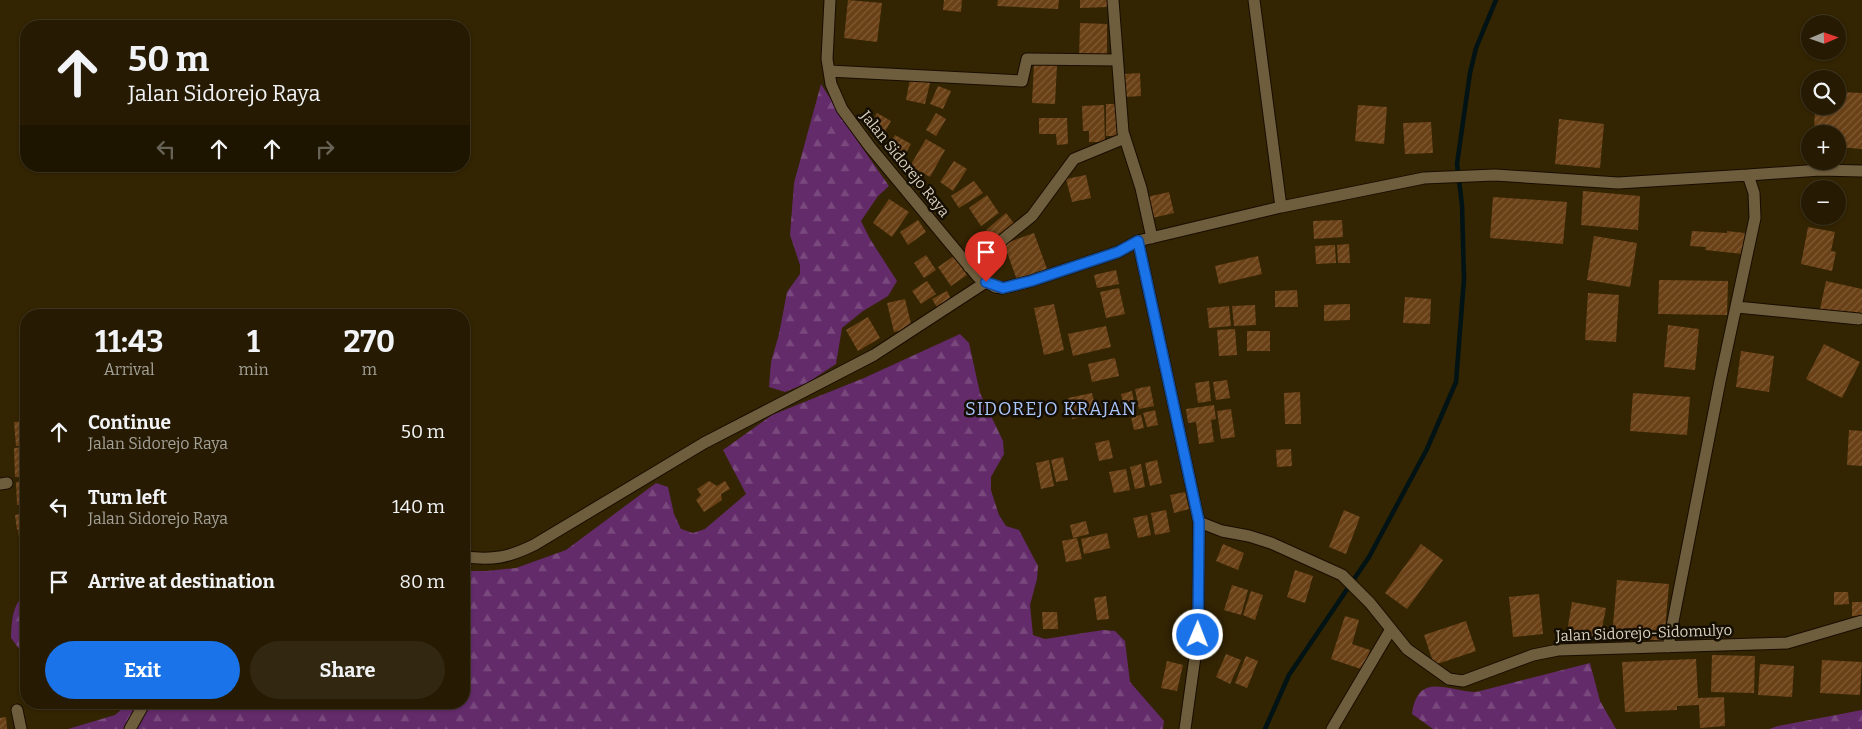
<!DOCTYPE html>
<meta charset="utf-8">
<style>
body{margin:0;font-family:Bitter,serif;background:#322811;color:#f1f3f6;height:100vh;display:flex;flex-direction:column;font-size:19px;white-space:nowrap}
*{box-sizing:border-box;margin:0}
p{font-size:16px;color:#a4a199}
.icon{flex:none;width:28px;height:28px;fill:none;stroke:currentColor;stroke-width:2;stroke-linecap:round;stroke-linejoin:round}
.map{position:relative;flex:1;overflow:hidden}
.details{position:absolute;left:20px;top:309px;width:450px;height:400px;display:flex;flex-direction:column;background:#261b02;border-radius:20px;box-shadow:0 1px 4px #0004,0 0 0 1px #423924}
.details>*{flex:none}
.hud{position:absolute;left:20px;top:20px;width:450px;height:152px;border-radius:20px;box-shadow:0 1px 4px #0004,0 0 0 1px #423924;background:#261b02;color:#f1f3f6;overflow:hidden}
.needle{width:32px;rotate:88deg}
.fabs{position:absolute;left:1801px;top:15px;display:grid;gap:10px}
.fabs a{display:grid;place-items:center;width:45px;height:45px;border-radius:50%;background:#261b02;box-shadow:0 1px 4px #0004,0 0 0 1px #423924;font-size:25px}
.pin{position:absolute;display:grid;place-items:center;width:42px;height:42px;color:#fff;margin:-51px -21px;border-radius:50% 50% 50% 0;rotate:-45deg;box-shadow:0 0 5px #0007}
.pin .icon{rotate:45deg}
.me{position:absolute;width:55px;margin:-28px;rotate:1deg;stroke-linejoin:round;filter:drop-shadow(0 0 4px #0008)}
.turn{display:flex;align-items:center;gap:18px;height:105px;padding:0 25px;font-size:22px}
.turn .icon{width:65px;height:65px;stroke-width:2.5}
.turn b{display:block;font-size:35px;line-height:42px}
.lanes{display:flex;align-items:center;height:48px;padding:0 25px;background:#0003;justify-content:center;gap:25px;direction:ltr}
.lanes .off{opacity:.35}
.eta{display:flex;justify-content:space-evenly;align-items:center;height:85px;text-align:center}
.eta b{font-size:30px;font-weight:700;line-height:35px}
.primary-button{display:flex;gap:10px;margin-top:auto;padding:10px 25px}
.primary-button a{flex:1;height:58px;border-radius:30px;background:#1a73e8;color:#fff;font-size:20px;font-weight:700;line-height:58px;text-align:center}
.primary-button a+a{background:#322811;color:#f1f3f6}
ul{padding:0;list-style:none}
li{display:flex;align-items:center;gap:15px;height:75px;padding:0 25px}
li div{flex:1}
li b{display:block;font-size:19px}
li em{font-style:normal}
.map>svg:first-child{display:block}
</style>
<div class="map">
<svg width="1862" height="729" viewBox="0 0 1862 729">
<defs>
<pattern id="forest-firs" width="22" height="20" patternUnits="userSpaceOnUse" patternTransform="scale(1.25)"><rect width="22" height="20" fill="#632b6a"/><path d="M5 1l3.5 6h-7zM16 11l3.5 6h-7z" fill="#79497e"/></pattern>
<pattern id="building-hatch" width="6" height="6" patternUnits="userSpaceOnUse" patternTransform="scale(1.25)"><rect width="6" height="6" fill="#6a4116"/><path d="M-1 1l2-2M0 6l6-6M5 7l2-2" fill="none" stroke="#7f5b36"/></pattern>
</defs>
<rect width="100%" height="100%" fill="#332402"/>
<path fill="url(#forest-firs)" d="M821 84 854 136 889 186 878 196 861 221 870 239 897 281 888 296 863 311 842 328 836 364 807 383 785 392 769 387 771 362 779 334 787 292 800 274V265L790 235 794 183Z
M960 334 969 343 980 393 1003 441 1004 454 991 477V490L995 503 999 515 1006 526 1019 530 1038 566 1037 579 1030 605 1033 635 1045 639 1103 630 1115 631 1125 641 1130 682 1164 721 1163 729H68L115 715 124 707V703L464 702V571H487L516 568 566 550 656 483 668 487 674 514 681 529 693 533 705 529 746 494 723 450 772 415 864 378Z
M26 592V658L11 638C12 619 12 606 26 592Z
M1590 663 1600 701 1616 729H1433L1412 714C1418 671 1446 691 1476 692Z
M1862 710V729H1769L1778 726Z"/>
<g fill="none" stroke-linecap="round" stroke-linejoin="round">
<path stroke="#011314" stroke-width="4.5" d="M1265 729 1289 675 1369 557 1427 449 1456 382 1464 279 1462 205 1457 164 1470 73 1476 48 1496 0"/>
</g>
<path fill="url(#building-hatch)" d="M848 0 882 3 877 42 844 38Z
M944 0H962L961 12 943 10Z
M998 0H1059L1058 9 997 6Z
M1080 0H1108V7L1080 8Z
M1080 23 1107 24V59L1079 58Z
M1034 64 1057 65 1055 104 1032 103Z
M1140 73 1141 96 1125 97 1124 74Z
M910 79 930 83 925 104 906 100Z
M938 86 951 91 943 109 930 104Z
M1838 92 1862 93V149L1838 147V134H1814L1815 106H1838Z
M1106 104H1119L1120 136H1106Z
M1104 105 1105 142H1089V131H1083L1082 106Z
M1358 105 1387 107 1384 144 1355 141Z
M877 113 891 121 883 135 869 127Z
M936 113 946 119 936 136 926 130Z
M1039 118H1067L1068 144 1057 145 1056 134H1039Z
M1559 119 1604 124 1600 168 1555 164Z
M1431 122 1433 153 1405 154 1403 123Z
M895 135 911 144 902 160 886 151Z
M926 139 945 150 930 177 910 166Z
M954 161 967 169 953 191 940 182Z
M1086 175 1091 198 1072 202 1066 179Z
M974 181 983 193 959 208 951 196Z
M1583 191 1640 196 1638 230 1581 225Z
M1169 192 1174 213 1152 218 1147 197Z
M987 195 999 213 981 226 969 208Z
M1493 197 1567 202 1563 244 1490 238Z
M889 199 909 212 892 237 873 223Z
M1006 213 1016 226 996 243 986 230Z
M918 220 926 232 908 245 900 232Z
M1342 220 1343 237 1314 239 1313 221Z
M1808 227 1835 232 1831 251 1836 252 1832 271 1801 264Z
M1692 231 1727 233V231L1745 233 1743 254 1705 250 1706 247 1690 246Z
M1034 233 1047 269 1017 280 1004 244Z
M1594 236 1637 243 1630 287 1587 280Z
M1349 244 1350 263H1338L1337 245Z
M1335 245 1336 263 1316 264 1315 246Z
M926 255 936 270 924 278 914 263Z
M954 256 967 275 951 286 938 267Z
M1258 256 1262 274 1219 284 1215 266Z
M1116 270 1119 284 1097 288 1094 275Z
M1659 280 1728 281 1727 315 1658 314Z
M927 281 936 294 921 304 912 291Z
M1826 281 1862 289V318L1820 309Z
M1119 288 1125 314 1106 318 1100 292Z
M1297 290 1298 307H1275V291Z
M947 291 952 301 938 309 932 299Z
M1588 293 1619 295 1616 342 1585 340Z
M1405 297 1431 299 1430 324 1403 323Z
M905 299 912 328 894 332 887 303Z
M1054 304 1064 350 1044 355 1034 308Z
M1350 304V320L1324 321V305Z
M1255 305 1256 325 1234 326 1232 306Z
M1229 306 1231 326 1209 328 1207 308Z
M868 317 880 338 858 351 846 330Z
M1668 325 1699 329 1695 370 1664 367Z
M1106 326 1111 347 1073 356 1068 334Z
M1235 329 1237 355 1219 356 1217 330Z
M1247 331H1270V351H1247Z
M1824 344 1860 362 1842 398 1806 379Z
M1741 351 1774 356 1769 392 1736 387Z
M1115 358 1119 376 1092 382 1088 364Z
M1227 380 1230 398 1216 400 1213 382Z
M1209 381 1211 401 1198 403 1195 383Z
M1150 386 1154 406 1139 409 1135 389Z
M1132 391 1135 407 1125 410 1121 394Z
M1300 392 1301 424H1285L1284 393Z
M1092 393 1097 414 1072 419 1068 398Z
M1633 393 1690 397 1687 435 1630 431Z
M1214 405 1216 419 1211 420 1214 442 1199 444 1196 422 1188 423 1186 409Z
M1231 409 1235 437 1221 439 1217 411Z
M1155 410 1158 425 1147 427 1143 413Z
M1141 415 1144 428 1134 430 1131 417Z
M26 421V445L16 446 14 422Z
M1849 430 1862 431V466L1847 465Z
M1109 440 1113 458 1099 461 1095 443Z
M26 447V476L15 477 14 448Z
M1291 449 1292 466 1277 467 1276 450Z
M1063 457 1068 480 1056 482 1051 460Z
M1049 460 1054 486 1041 489 1036 463Z
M1157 460 1162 483 1150 486 1145 463Z
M1141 464 1145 487 1135 489 1130 467Z
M1126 469 1130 490 1114 493 1109 472Z
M26 481V505H17L16 482Z
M709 481 717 486 725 481 730 489 721 494 722 500 704 512 696 500 701 495 697 489Z
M1185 492 1189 509 1174 513 1170 495Z
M1166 510 1170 532 1155 535 1151 513Z
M1344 510 1360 517 1346 554 1329 547Z
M26 513V528L17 530 15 515Z
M1147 515 1151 535 1138 538 1133 518Z
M1086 521 1089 534 1073 538 1070 525Z
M26 529V565H24L18 531Z
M1107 533 1110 548 1084 554 1081 539Z
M1077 538 1082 559 1066 562 1062 541Z
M1223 544 1244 553 1238 570 1216 561Z
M1421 544 1443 560 1407 609 1385 593Z
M1295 570 1313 576 1305 603 1287 597Z
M1617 580 1669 584 1664 641 1612 636Z
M1232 585 1248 590 1241 615 1224 610Z
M1251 591 1263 595 1255 620 1243 615Z
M1834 592H1848L1849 604 1834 605Z
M1539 594 1543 634 1513 637 1509 597Z
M1106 596 1109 619 1097 620 1094 598Z
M1572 602 1606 608 1600 638 1567 632Z
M1852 602H1862V616H1852Z
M1042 612H1057L1058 629H1043Z
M1345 616 1359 620 1352 644 1370 650 1364 670 1331 659Z
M1466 621 1476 651 1434 665 1424 635Z
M1226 654 1241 660 1230 684 1216 677Z
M1712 655 1755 656 1754 693 1711 692Z
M1246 656 1258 661 1247 688 1235 683Z
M1696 659 1698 698 1724 697 1725 726 1700 728 1699 705 1677 706V710L1625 712 1622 662Z
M1822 660 1862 662 1860 695 1820 693Z
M1167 661 1183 665 1177 691 1161 688Z
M1760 664 1794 666 1792 697 1758 695Z
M6 717 7 729H0V718Z"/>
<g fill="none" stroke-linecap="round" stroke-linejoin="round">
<defs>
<path id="minor" d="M830 0 827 59 831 84 842 109 870 147 978 277 995 287 1003 288 1031 281 1118 252 1138 241 1199 522 1222 531 1249 536 1271 543 1342 575 1370 603 1407 649 1449 679 1463 681 1533 655 1558 650 1787 643 1862 621
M1113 0 1123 132 1141 188 1152 238
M1254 0 1281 207
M829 71 1022 81 1027 59 1117 60
M1748 175 1820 170 1862 171
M1138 241 1281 207 1424 178 1495 175 1618 183 1748 175 1754 193 1755 218 1720 381 1668 647
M969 267 1032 216 1074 159 1125 138
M1737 307 1859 319
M0 484 7 483
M464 557C494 560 507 558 534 545L704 443 874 355 986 282
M17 710 21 729
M130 729 145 702
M1185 729 1198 635 1199 522
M1332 729 1391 629"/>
</defs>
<use href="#minor" stroke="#180d00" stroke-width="13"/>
<use href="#minor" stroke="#6f5e3d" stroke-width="11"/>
</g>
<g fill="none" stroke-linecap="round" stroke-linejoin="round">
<defs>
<path id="route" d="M986 282 1003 288 1031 281 1118 252 1138 241 1199 522 1198 635"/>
</defs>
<use href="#route" stroke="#114b97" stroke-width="12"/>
<use href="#route" stroke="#1a73e8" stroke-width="9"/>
</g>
<g text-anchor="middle" stroke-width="5" stroke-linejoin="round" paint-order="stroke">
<g font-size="15" fill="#dad1bf" stroke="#150e03">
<text transform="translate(905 164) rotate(51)" y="5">Jalan Sidorejo Raya</text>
<text transform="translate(1644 633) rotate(-2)" y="5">Jalan Sidorejo-Sidomulyo</text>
</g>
<g font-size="18" letter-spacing="1" fill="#a9c5f9" stroke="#150e03">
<text x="1051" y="415">SIDOREJO KRAJAN</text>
</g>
</g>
</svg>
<div class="fabs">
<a><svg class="needle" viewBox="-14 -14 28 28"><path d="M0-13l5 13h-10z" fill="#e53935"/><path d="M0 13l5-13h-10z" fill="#a4a199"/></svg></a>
<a><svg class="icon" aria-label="search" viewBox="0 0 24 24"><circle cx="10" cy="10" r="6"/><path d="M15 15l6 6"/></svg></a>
<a>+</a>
<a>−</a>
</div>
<div class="pin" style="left:986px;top:282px;background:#d93025"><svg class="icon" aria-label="arrive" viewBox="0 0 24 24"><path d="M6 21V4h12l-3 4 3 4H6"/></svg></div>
<svg class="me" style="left:1198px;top:635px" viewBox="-20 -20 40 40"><circle r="17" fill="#1a73e8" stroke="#fff" stroke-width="3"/><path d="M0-11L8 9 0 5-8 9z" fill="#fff"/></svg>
<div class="hud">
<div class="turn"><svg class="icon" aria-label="ahead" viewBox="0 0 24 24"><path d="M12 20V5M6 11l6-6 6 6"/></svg><div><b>50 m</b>Jalan Sidorejo Raya</div></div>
<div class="lanes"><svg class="icon off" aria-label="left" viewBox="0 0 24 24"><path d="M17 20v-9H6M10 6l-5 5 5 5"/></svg><svg class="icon" aria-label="ahead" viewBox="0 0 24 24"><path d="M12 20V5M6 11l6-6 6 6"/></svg><svg class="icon" aria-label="ahead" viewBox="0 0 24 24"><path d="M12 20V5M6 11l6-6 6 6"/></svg><svg class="icon off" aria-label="right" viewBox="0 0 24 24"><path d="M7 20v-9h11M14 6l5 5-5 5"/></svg></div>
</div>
<section class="details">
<div class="eta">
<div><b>11:43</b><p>Arrival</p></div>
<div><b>1</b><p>min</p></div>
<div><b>270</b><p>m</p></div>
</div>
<ul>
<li><svg class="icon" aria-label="ahead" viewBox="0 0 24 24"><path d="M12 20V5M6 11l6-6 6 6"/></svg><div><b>Continue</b><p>Jalan Sidorejo Raya</p></div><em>50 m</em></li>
<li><svg class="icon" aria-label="left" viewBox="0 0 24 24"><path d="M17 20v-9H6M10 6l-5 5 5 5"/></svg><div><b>Turn left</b><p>Jalan Sidorejo Raya</p></div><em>140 m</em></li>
<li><svg class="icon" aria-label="arrive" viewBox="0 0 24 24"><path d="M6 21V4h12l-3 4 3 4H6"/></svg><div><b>Arrive at destination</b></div><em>80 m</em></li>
</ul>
<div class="primary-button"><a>Exit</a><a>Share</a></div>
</section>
</div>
